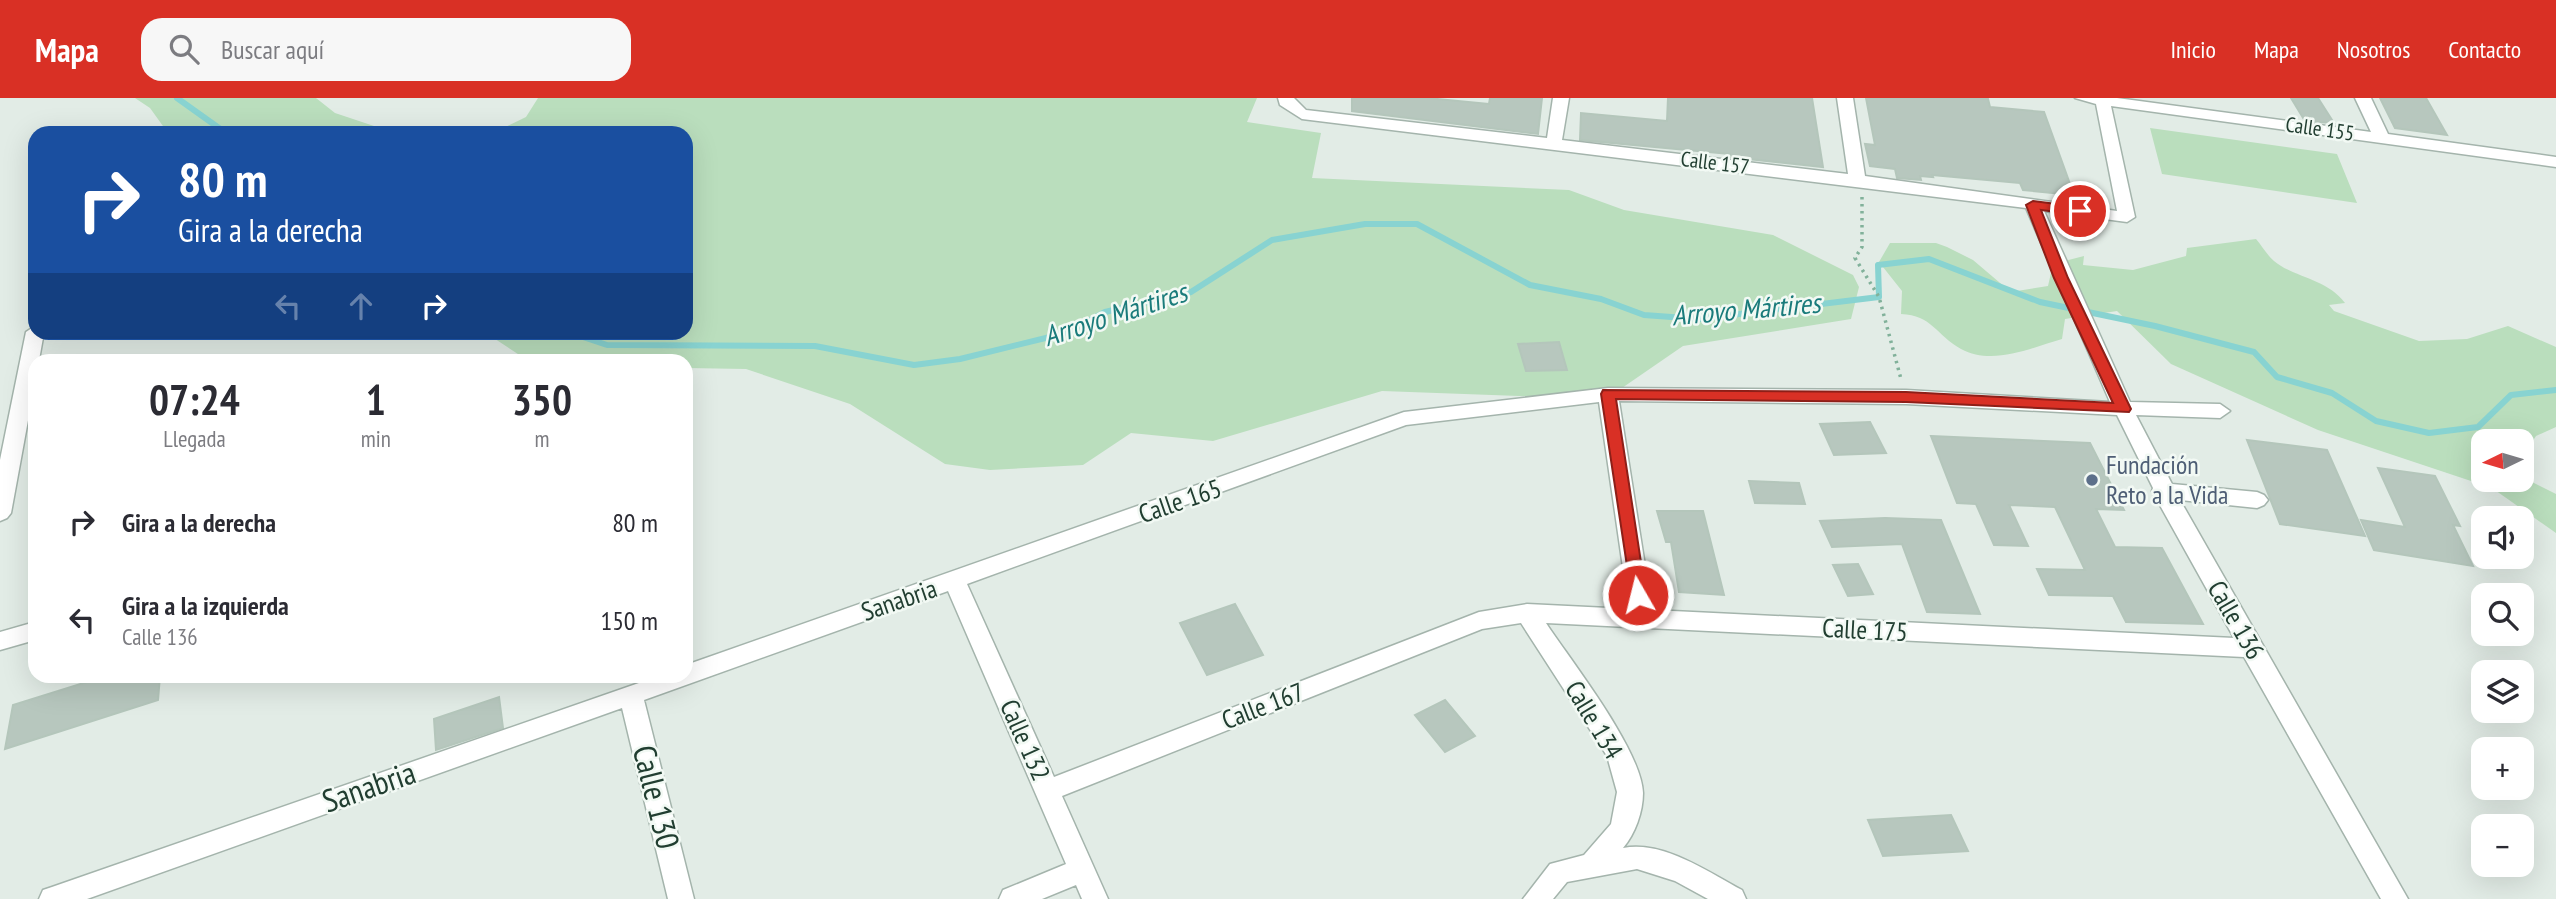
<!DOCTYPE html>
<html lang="es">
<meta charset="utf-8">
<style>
body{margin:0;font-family:"PT Sans Narrow",sans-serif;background:#f7f7f7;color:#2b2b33;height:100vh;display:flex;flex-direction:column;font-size:26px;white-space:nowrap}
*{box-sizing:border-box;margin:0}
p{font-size:23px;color:#7c7c81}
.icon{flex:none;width:38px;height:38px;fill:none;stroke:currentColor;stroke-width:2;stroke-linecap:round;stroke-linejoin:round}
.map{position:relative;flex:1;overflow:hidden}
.sheet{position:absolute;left:28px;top:256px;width:665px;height:329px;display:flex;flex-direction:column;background:#fff;border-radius:21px;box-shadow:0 7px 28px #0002}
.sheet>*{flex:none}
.banner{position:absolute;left:28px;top:28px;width:665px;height:214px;border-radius:21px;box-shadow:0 7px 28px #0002;background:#1a4fa0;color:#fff;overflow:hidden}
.needle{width:46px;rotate:265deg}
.controls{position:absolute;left:2471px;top:331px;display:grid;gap:14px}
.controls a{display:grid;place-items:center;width:63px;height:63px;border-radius:14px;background:#fff;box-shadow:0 7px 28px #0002;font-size:35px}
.pin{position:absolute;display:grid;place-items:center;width:60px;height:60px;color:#fff;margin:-30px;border:4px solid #fff;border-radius:50%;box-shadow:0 2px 7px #0007}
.me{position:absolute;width:77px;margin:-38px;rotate:352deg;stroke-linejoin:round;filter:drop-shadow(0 0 5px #0008)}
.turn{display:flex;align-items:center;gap:24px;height:147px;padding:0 35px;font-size:32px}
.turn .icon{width:91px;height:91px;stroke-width:2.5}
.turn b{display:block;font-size:49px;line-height:60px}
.lanes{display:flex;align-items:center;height:66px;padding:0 35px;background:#0003;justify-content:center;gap:35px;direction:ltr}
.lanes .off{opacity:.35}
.eta{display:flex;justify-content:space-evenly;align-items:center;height:119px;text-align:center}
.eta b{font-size:42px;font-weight:600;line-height:49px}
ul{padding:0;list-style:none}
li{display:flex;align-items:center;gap:21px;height:98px;padding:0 35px}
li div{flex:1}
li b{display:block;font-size:26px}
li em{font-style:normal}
header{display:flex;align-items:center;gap:42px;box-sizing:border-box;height:98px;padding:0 35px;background:#d93025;color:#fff}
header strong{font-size:33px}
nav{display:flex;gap:38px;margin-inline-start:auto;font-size:24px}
.search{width:490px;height:63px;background:#f7f7f7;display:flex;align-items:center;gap:18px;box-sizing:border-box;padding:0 24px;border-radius:21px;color:#7c7c81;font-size:26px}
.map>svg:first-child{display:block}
</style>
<header>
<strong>Mapa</strong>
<div class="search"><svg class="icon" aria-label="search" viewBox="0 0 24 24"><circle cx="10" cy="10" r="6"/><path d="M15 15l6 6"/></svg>Buscar aquí</div>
<nav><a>Inicio</a><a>Mapa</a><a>Nosotros</a><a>Contacto</a></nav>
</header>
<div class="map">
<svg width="2556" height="801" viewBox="0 0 2556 801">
<rect width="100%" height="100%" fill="#e2ece6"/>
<path fill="#badebd" d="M135 0H316L335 15 395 35H168L150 10Z
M538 0H1257L1247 24 1321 35 1312 80 1569 92 1624 112 1773 137 1853 177 1859 189 1851 221 1683 248 1606 301 1382 293 1213 343 1131 335 1083 367 990 372 945 366 850 306 746 271 686 270V262H527L486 235 686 234V35H493L526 19Z
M2150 30 2337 56 2357 105 2162 76Z
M2256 141C2262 148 2267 157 2274 163 2294 180 2326 180 2345 205L2329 207 2334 213 2419 243 2467 241 2508 228 2556 249V329L2536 338 2526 353 2522 355V343H2483V382L2522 379 2556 396V435L2492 390 2318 332 2171 266 2117 213 2065 221 2062 241C2030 250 1993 268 1961 251 1936 237 1932 217 1901 216L1902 193 1879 164 1890 145H1936L1947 149 1973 162 2006 190 2017 193 2048 188 2053 166 2084 158 2083 167 2133 172 2186 158 2187 150Z"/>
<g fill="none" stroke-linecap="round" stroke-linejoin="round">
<path stroke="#88d3d1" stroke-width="6" d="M177 0 226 35
M568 234 607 247 815 248 914 267 960 261 1066 235 1105 214 1191 194 1272 142 1365 126H1417L1530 187 1601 201 1644 217 1699 221 1879 199 1878 167 1929 161 2040 204 2155 228 2254 254 2277 279 2332 295 2376 323 2429 335 2478 329 2511 297 2556 292"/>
</g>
<path fill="#b7c7be" stroke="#b4c6bb" stroke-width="2" d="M1352 0H1427L1489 6 1490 0H1542L1538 36 1352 13Z
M1668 0H1812L1823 69 1730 59V56L1580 42 1581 15 1667 23Z
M1866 0H1977L1988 1 1990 9 2044 14 2074 97 2023 92 2020 85 1932 77 1933 79 1920 78 1921 82 1897 80 1895 71 1870 68 1865 46 1875 47Z
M2291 0H2318L2334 25 2305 23Z
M2380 0H2426L2447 37 2395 30Z
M1559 244 1567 272 1526 273 1518 246Z
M1870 324 1886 355 1834 357 1820 326Z
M1931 338 2090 345 2124 412 2096 411 2115 449 2162 450 2203 526 2126 524 2113 498 2049 497 2037 471 2085 472 2055 409 2009 407 2028 448 1994 447 1976 406 1957 405Z
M2247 342 2327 352 2365 438 2280 426Z
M2378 370 2435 378 2460 428 2453 427 2473 468 2374 452 2361 422 2405 429Z
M1749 383 1799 385 1805 406 1755 405Z
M1657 413H1703L1724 497 1679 494 1671 444H1666Z
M1885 420 1941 422 1980 516 1927 514 1902 446 1832 449 1820 423Z
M1858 466 1873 496 1848 498 1833 467Z
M1235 506 1263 557 1207 577 1180 525Z
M106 578H160L158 602 5 651 13 607Z
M499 599 503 630 436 652 434 621Z
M1445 602 1475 638 1445 654 1415 617Z
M1951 717 1968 753 1883 758 1868 722Z"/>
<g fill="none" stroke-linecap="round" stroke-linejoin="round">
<defs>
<path id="minor" d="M1278 0H1294L1306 12 1547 40 1553 0H1569L1562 42 1848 76 1837 0H1853L1865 78 2117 113 2096 6 2075 0H2117L2371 34 2355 0H2371L2388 36 2556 59V69L2111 8 2135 119 2127 124 2044 113 2130 304 2220 306 2230 313 2220 320 2136 317 2172 386 2257 394 2264 397 2268 402 2264 407 2257 410 2180 402 2408 801H2381L2244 559 1546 525C1571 563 1641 651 1643 695 1643 714 1635 736 1623 750 1663 742 1708 774 1742 792L1746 801H1708L1675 783 1637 771 1567 784 1553 801H1523L1550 766 1584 757 1611 726 1617 694 1607 658 1521 525 1482 531 1062 698 1108 801H1082L1076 787 1042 801H999L1003 792 1066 766 948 493 644 602 694 801H668L622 610 87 801H39L43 792 52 789 659 578H686V567L1404 314 1608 290 1906 292 2110 304 2026 110 1302 21 1280 7ZM1619 303 1906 306 2117 317 2153 390 2152 393 2234 540 1652 512ZM1599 304 1629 511 1527 506 1479 514 1054 679 967 486 1406 327Z
M35 228V234H44L39 262H35V284L11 415 7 420 0 423V362L26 234Z
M35 524V542L0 552V534Z"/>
</defs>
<use href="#minor" stroke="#a4b4ac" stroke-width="3"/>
<path stroke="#81b19a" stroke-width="3.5" stroke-dasharray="2.5 4.5" stroke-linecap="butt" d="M1862 99V149L1855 160 1879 199 1901 281"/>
<use href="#minor" fill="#fff" fill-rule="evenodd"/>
</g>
<path fill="#d93025" stroke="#8d1f18" stroke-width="2" d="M2033 103 2080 109 2086 113 2080 117 2041 112 2068 180 2131 311 2129 314 1906 304 1616 301 1646 497 1644 501H1632L1601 296 1603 292 1906 294 2113 305 2054 180 2026 107Z"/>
<circle fill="#5c6f8a" stroke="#f2f9f4" stroke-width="2.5" cx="2092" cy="382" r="7"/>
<g text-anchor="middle" stroke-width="5" stroke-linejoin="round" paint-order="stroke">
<g font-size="21" fill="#213e31" stroke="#f2f9f4">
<text transform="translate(2320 31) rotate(8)" y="7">Calle 155</text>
<text transform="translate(1715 65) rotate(7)" y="7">Calle 157</text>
</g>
<g font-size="26" fill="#4e5e75" stroke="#f2f9f4" text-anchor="start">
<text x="2106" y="376">Fundación<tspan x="2106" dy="30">Reto a la Vida</tspan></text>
</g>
<g font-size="26" fill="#213e31" stroke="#f2f9f4">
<text transform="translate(1180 403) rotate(-19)" y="9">Calle 165</text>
<text transform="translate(899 502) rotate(-19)" y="9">Sanabria</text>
<text transform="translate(2236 522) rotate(60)" y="9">Calle 136</text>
<text transform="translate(1865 532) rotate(3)" y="9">Calle 175</text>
<text transform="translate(1263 608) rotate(-21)" y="9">Calle 167</text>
<text transform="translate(1594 622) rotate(59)" y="9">Calle 134</text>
<text transform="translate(1025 642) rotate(66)" y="9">Calle 132</text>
</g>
<g font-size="28" font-style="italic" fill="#1a7b7b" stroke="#f2f9f4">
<text transform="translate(1746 211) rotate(-5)" y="10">Arroyo Mártires</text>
<text transform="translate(1115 216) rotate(-18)" y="10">Arroyo Mártires</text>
</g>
<g font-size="32" fill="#213e31" stroke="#f2f9f4">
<text transform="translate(369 689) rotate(-19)" y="11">Sanabria</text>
<text transform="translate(656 699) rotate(76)" y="11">Calle 130</text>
</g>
</g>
</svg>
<div class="controls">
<a><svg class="needle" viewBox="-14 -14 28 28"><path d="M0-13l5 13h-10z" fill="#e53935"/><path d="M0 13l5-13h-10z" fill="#7c7c81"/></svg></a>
<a><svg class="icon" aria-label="sound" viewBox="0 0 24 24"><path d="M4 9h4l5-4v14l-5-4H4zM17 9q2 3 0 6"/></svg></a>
<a><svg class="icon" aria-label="search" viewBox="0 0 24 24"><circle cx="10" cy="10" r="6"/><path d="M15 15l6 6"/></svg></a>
<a><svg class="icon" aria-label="layers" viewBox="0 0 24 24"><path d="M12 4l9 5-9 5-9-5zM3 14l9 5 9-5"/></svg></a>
<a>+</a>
<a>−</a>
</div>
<div class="pin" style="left:2080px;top:113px;background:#d93025"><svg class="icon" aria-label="arrive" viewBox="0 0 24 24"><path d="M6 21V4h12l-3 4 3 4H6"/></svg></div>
<svg class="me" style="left:1638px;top:497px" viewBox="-20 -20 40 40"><circle r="17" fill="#d93025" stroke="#fff" stroke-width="3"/><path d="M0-11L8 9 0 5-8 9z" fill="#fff"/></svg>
<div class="banner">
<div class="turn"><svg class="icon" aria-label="right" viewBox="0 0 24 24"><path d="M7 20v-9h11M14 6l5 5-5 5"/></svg><div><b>80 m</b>Gira a la derecha</div></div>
<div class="lanes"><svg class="icon off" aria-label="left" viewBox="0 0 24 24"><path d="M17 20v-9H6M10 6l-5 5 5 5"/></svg><svg class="icon off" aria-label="ahead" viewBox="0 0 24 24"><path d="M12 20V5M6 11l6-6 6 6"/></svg><svg class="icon" aria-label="right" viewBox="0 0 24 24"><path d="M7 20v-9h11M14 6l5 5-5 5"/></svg></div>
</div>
<section class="sheet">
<div class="eta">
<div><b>07:24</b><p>Llegada</p></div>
<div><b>1</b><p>min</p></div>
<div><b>350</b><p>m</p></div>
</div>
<ul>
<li><svg class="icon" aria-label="right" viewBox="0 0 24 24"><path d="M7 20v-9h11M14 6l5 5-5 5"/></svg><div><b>Gira a la derecha</b></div><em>80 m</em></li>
<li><svg class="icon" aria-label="left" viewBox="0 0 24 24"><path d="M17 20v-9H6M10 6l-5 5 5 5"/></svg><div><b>Gira a la izquierda</b><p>Calle 136</p></div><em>150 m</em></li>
</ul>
</section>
</div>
